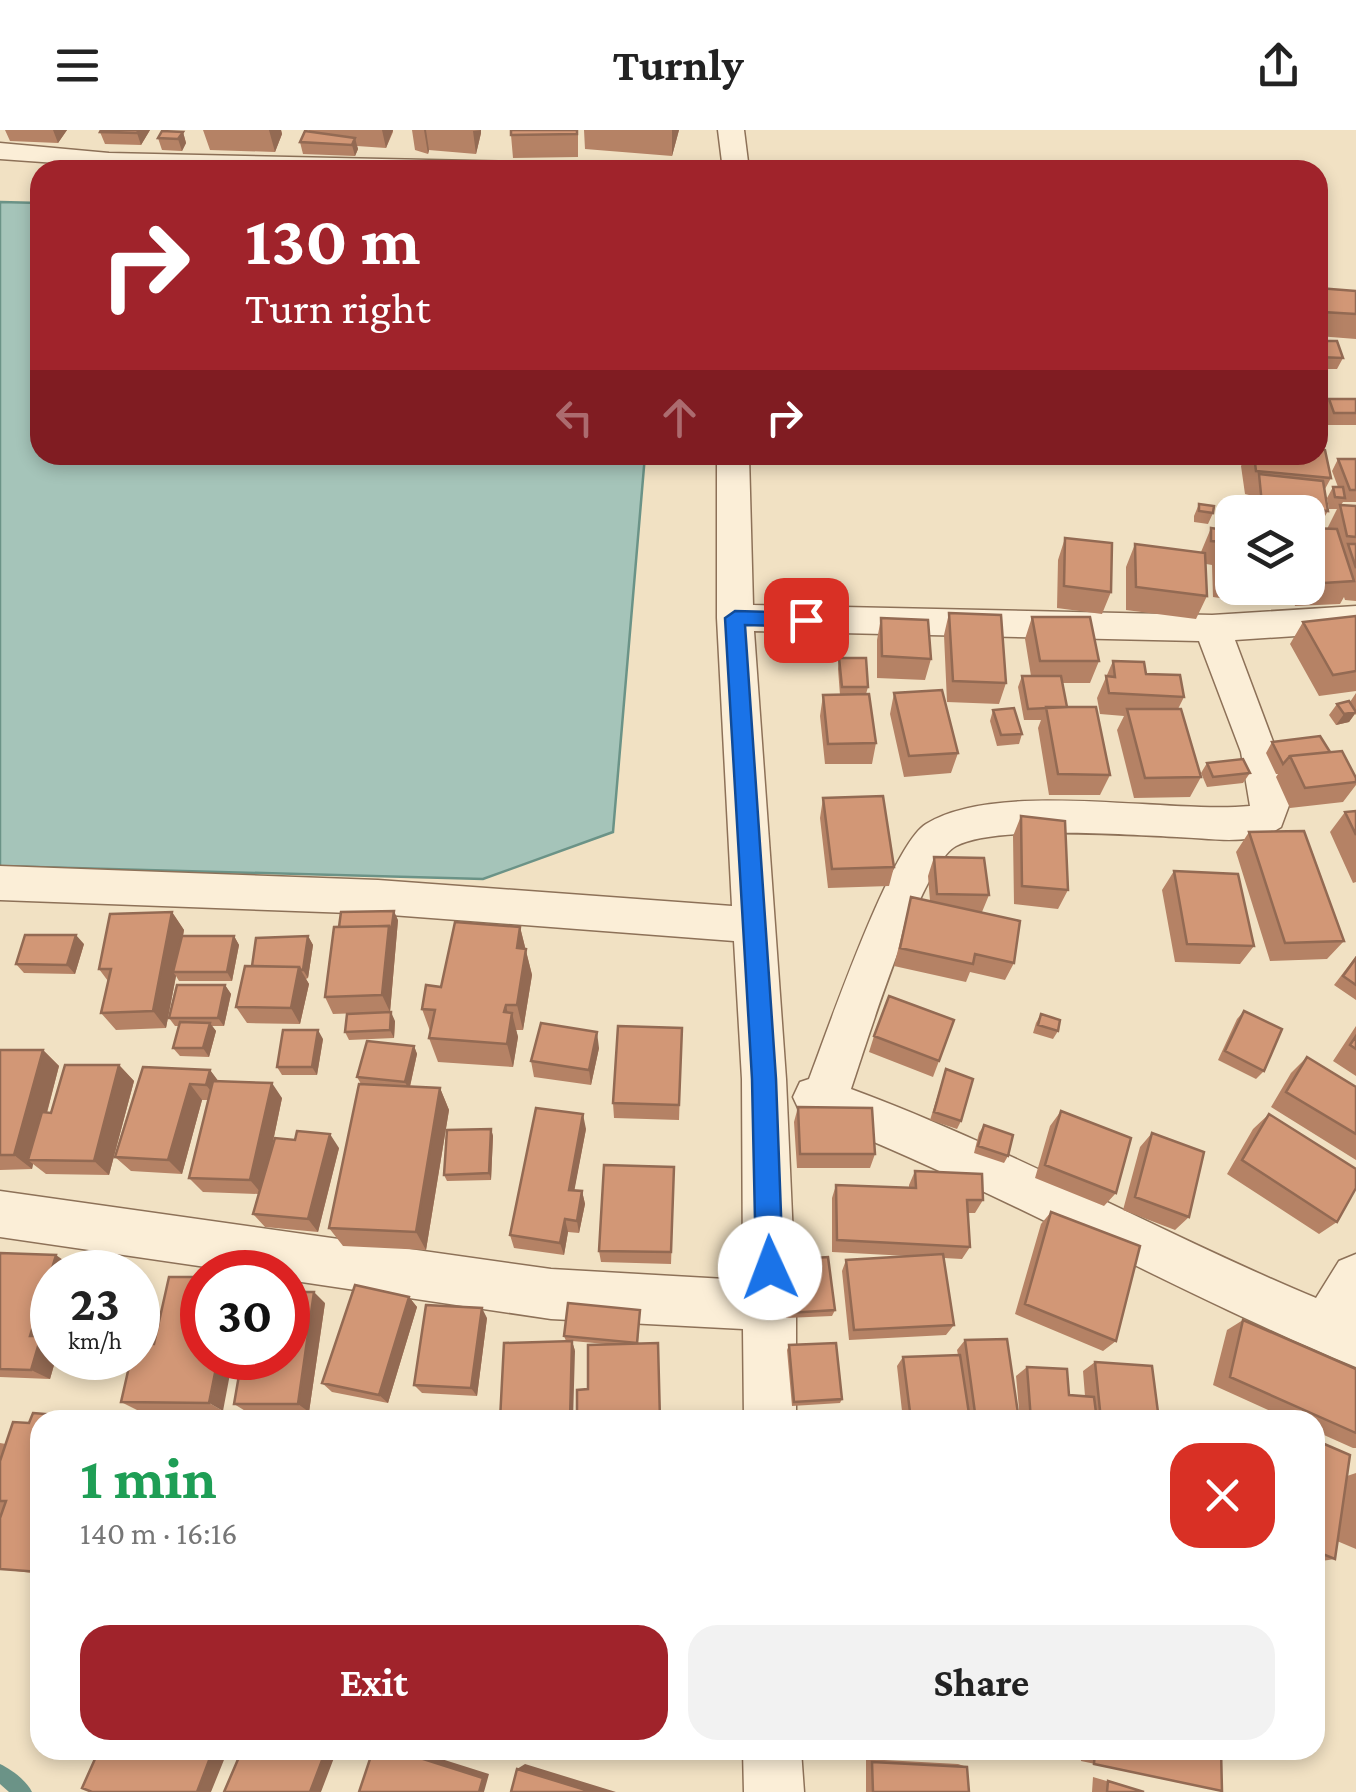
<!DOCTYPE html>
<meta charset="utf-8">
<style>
body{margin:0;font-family:"Crimson Pro",serif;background:#f2f2f2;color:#222;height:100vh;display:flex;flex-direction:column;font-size:38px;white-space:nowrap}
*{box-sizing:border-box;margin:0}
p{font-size:32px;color:#767676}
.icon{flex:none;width:55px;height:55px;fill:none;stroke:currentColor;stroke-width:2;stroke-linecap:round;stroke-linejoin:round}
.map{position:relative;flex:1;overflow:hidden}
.side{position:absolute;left:30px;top:1280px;width:1295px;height:350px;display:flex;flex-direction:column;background:#fff;border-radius:30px;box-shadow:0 5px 15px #0003}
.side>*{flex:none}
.hud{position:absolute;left:30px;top:30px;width:1298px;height:305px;border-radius:30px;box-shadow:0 5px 15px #0003;background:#a0232b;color:#fff;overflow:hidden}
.buttons{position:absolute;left:1215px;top:365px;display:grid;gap:20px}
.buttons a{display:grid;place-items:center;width:110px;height:110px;border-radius:20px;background:#fff;box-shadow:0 5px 15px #0003;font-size:50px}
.speed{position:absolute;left:30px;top:1120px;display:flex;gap:20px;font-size:50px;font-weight:700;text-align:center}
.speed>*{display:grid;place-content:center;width:130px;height:130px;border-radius:50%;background:#fff;box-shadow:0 5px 15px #0003;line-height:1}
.speed small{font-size:25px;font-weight:400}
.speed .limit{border:15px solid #d22;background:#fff;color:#111}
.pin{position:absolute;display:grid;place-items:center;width:85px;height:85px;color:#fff;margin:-42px;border-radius:20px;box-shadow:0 5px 15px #0006}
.me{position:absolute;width:110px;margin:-55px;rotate:358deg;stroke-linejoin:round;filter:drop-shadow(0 0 8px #0008)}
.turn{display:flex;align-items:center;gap:35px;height:210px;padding:0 50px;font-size:45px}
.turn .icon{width:130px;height:130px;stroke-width:2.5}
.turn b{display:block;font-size:70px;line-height:85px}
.lanes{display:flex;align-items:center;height:95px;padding:0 50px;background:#0003;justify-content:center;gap:50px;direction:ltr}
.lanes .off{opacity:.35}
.round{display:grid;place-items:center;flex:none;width:105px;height:105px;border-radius:30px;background:#f2f2f2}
.overview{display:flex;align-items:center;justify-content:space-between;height:170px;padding:0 50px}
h1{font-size:60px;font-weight:700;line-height:75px;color:#1e9e55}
.cta{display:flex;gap:20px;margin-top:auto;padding:20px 50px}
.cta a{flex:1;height:115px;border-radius:30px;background:#a0232b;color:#fff;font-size:40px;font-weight:700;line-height:115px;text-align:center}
.cta a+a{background:#f2f2f2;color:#222}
header{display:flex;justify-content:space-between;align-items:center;height:130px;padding:0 50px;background:#fff;font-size:45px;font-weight:700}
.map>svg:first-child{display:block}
</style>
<header><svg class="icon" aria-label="menu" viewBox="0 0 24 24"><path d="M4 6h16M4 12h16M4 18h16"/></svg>Turnly<svg class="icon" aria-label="share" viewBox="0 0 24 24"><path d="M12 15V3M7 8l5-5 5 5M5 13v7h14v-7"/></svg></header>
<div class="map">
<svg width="1356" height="1662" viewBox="0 0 1356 1662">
<rect width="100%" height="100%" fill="#f1e1c3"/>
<path fill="#a5c4b9" stroke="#6b9387" stroke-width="2.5" d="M0 72 40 73V325H645L613 702 483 749 0 736Z"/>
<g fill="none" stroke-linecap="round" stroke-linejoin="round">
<path fill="#6b9387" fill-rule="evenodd" d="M0 1634C11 1639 27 1651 32 1662H9L0 1654Z"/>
<defs>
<path id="street" d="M718 0H744L749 40H723Z
M0 13 109 23 517 32 530 40H155L0 29Z
M717 325H749L753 475 1212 485 1356 476V502L1235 510 1287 649 1291 670 1281 697C1251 717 1210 708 1177 707 1129 705 995 695 956 716 921 734 866 915 851 959 1011 1018 1159 1103 1316 1168L1339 1131 1356 1124V1237C1167 1159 991 1055 800 982L793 967 800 952 809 949C827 902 891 715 926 694 998 649 1166 684 1250 676L1241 622 1199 511 754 501 786 949 796 1176V1290H744L743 1199 551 1189 288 1150V1142H240L0 1107V1061L551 1139 743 1150 742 949 734 811 378 784 0 770V736L378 750 732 776 717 488Z
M743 1620H801L804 1662H744Z"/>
</defs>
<use href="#street" stroke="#8d7158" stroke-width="3"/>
<use href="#street" fill="#fbeed7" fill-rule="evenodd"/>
</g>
<path fill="#b58265" d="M5 0H67L58 13 10 11Z
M150 0 141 15 105 14 100 2Z
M203 0H281L282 4 275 22 210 20Z
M309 0H393V2L386 18 357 16 358 19 355 26 303 24 300 12Z
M412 0H481V3L476 24 429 20 428 24 415 20Z
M578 0V27L513 28 511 5Z
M584 0H679L672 26 585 19Z
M183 2 186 13 182 21 162 20 158 8Z
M1318 158 1356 161V209L1318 206Z
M1318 211 1343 228 1337 239H1318Z
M1329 269H1356V295H1328L1323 281Z
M1247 325H1318L1331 348 1325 359 1328 381 1318 398 1327 399 1337 379H1329L1327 368 1333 357H1338L1332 341 1338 329H1356V372H1343L1341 375 1356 376V471L1345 470 1344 467 1340 474 1295 476 1290 458H1308V382H1250L1249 365 1245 364 1241 336Z
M1199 374 1213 383 1208 394 1194 392V386Z
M1211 398 1232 401V458H1268L1260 474 1213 467 1212 435 1206 434 1207 466 1196 489 1126 480V437L1135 414 1201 422Z
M1065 408 1111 462 1102 484 1057 478 1058 430Z
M949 483 1006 553 999 574 947 572 944 505Z
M1356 486V561L1319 566 1290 514 1303 492Z
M1032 487 1099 531 1090 553H1062L1067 577 1110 645 1100 665H1049L1038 598 1041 590H1024L1018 557 1022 546H1031L1025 509Z
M881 488 931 529 925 550 877 548V510Z
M839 528 868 557 866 564 876 613 872 634H825L820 586 823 565H840L838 539Z
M1113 531 1146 544 1184 567 1178 579 1201 647 1190 667 1134 668 1117 600 1124 586 1100 584 1097 568Z
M894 563 958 623 951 643 904 647 890 584Z
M1356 563V585L1355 584 1349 592 1336 595 1329 585 1337 574 1350 572Z
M993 580 1022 604 1019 614 997 616 990 591Z
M1272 612 1330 622 1356 648V655L1343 672 1290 678 1276 647 1278 644H1276L1266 623Z
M1207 633 1250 643 1243 653 1207 657 1201 643Z
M823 668 894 737 889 756 828 758 820 688Z
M1356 681V752L1353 753 1330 702 1345 682Z
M1021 686 1068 760 1058 779 1014 774 1013 706Z
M1249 702 1344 811 1327 829 1270 831 1236 722Z
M934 727 989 765 982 782 1014 833 1005 850 970 842 966 852 894 836 911 767 930 771 928 746Z
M1174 741 1254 816 1240 834 1175 832 1162 760Z
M172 782 184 800 183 806H234L239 815 232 851H179L176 846 166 898 116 900 101 883 108 851 99 839Z
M398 790 390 882 333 884 325 867Z
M520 797 532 845 523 900H516L518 907 513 937 438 932 429 908 430 901 422 879 441 857Z
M308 806 313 815 308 848 306 849 309 854 300 894 247 893 236 877 252 836Z
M84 814 75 844 24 843 16 834Z
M1356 826V870L1334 855Z
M225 855 231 864 224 896H212L216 901 209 927 180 926 173 918 179 896H175L169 888Z
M1244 881 1264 941 1256 949 1218 930 1237 889Z
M1041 884 1058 901 1053 909 1033 903 1036 893Z
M395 891 394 908 349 910 345 902Z
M1356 896V946L1333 931Z
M682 898 679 990 614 988 613 973Z
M874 906 939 931 933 947 869 922Z
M323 909 317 945H282L277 937Z
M414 916 417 924 410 957 440 958 449 980 426 1120 343 1116 329 1098 361 954 357 947Z
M599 918 591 955 534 947 531 931Z
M0 920H43L59 936 47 983H51L119 935 134 951 109 1045 46 1044 33 1034 32 1039 0 1040Z
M1307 927 1356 957V1030L1271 977 1291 943Z
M143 937 210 940 218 951 282 968 270 1026 339 1018 318 1102 265 1097 253 1084 259 1064 203 1062 189 1048 209 970H202L182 1044 131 1041 115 1027Z
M946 939 961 991 957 999 930 990Z
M798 977 875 1024 870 1038H797L794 992Z
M1061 981 1116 1063 1104 1076 1035 1048 1050 996Z
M1269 984 1337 1092 1319 1104 1227 1044 1253 999Z
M984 995 1008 1026 1004 1033 974 1023 979 1003Z
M491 999 493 1006 491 1050 447 1051 444 1045Z
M586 999 574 1060 582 1061 585 1074 579 1103 568 1102 564 1125 514 1118 510 1105Z
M1152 1003 1189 1087 1175 1100 1123 1080 1140 1017Z
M915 1041 983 1070 975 1083H968L970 1117 962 1129 944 1128 954 1195 946 1205 849 1210 842 1141 846 1130 908 1126 832 1122V1068L836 1055 909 1058V1055Z
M674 1050 671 1134 601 1132 599 1121Z
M1051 1082 1116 1211 1103 1221 1015 1184 1041 1094Z
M0 1123 73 1137 52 1142V1203L50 1211 52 1228H56L50 1249 0 1247Z
M783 1130 835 1180 832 1186 786 1188 781 1136Z
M409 1167 417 1177 388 1273 332 1262 322 1253Z
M325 1173 309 1282H247L234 1274Z
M640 1180 638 1213 588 1259 606 1214 572 1211 575 1221 566 1211 564 1206Z
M487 1188 477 1266 422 1263 414 1255Z
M1243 1190 1356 1239V1318H1353L1315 1301V1290H1290L1213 1255 1227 1200Z
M965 1210 1019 1290H903L897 1236 903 1227 958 1225 957 1220Z
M789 1215 842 1269 840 1273 792 1276 787 1220Z
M131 1228 223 1281 137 1280 121 1272Z
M1095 1232 1159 1290H1020L1016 1246 1027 1237 1069 1265 1085 1266 1083 1241Z
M40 1290V1444L0 1439V1313L6 1314 29 1293Z
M1315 1310 1347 1346 1356 1343V1419L1337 1411 1335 1429 1315 1432Z
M1081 1620H1221L1222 1661 1081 1631Z
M866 1629 958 1634 967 1637 969 1662H866Z
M1093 1647 1144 1662H1092Z"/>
<path fill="#936a53" d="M53 0H67L58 13Z
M139 0H150L141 15 137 3Z
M269 0H281L282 4 275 22Z
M382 0H393L386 18Z
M424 0H426L429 20 428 24Z
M481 0V3L476 24 473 1Z
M672 0H679L672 26Z
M183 2 186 13 182 21 178 9Z
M355 8 358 19 355 26 352 15Z
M1356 582 1349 592 1336 595 1344 584Z
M394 781 398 790 390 882 382 865 389 796Z
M172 782 184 800 176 842H173L176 846 166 898 153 881Z
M520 797 532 845 523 900 517 875V818Z
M76 805 84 814 75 844 67 835Z
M234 806 239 815 232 851 227 842Z
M308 806 313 815 308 848 303 840Z
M299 837 309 854 300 894 291 878Z
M225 855 231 864 224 896 218 888Z
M506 875 510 894 512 883 518 907 513 937 507 914 504 882Z
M391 882 395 891 394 908 390 900Z
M210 893 216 901 209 927 203 918Z
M318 900 323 909 317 945 312 937Z
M597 902 599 918 591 955 589 940Z
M414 916 417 924 409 960 405 952Z
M43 920 59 936 34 1031 28 1030 33 1034 32 1039 14 1025Z
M119 935 134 951 109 1045 94 1031Z
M210 940 222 956 218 970 206 955Z
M272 953 282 968 262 1064 250 1050Z
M190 954 202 970 182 1044 168 1030Z
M440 958 449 980 426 1120 416 1102Z
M583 984 586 999 572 1073 569 1060Z
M491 999 493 1006 491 1050 489 1043Z
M330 1004 339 1018 318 1102 308 1089Z
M582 1061 585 1074 579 1103 577 1091Z
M565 1089 568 1102 564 1125 560 1113Z
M56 1125 73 1137 72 1142H52V1166L45 1162Z
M314 1162 325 1173 309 1282 298 1274Z
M409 1167 417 1177 388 1273 379 1265Z
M482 1178 487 1188 477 1266 471 1258Z
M35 1190 52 1199 50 1211 52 1212V1228H56L50 1249 31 1240 30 1206Z
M572 1211 575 1221 573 1290H570Z
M218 1228H233L223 1281 209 1273Z
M213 1620H228L211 1662H197Z
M326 1620H337L321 1662H310Z
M395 1620H413L489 1644 484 1662H479Z
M525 1634 616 1662H592L517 1639Z"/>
<path fill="#d29776" stroke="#936a53" stroke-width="2.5" d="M101 0H139L137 3 100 2Z
M511 0H577V4L511 5Z
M162 1 183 2 178 9 158 8Z
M305 1 355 8 352 15 300 12Z
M1318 158 1356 161V184L1323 182Z
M1318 211H1337L1343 228 1318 227Z
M1329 269H1356V283H1334Z
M1318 319 1325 320 1331 348 1256 341 1254 325H1318Z
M1338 329H1356V360H1350Z
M1259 344 1323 351 1328 381 1262 374Z
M1333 357H1343L1345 368 1335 367Z
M1199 374 1214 376 1213 383 1199 381Z
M1340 375 1356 376V407L1347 406Z
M1211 398 1232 401V446L1224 445 1223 412 1211 411Z
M1308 398 1337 399 1354 451 1308 454Z
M1065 408 1112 413 1111 462 1064 456Z
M1135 414 1205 423 1207 466 1136 457Z
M1348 414H1356V438Z
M949 483 1001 485 1006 553 953 551Z
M1356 486V541L1333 545 1303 492Z
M1032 487H1090L1099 531H1040Z
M881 488 928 490 931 529 882 526Z
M839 528H866L868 557H842Z
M1113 531 1144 532 1146 544 1180 545 1184 567 1109 563 1106 546 1115 547Z
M1022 546H1061L1067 577 1028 579Z
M942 560 958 623 909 626 894 563Z
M869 564 876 613 828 614 823 565Z
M1349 571 1356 582 1344 584 1337 574Z
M1046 577H1096L1110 645 1058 644Z
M1014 578 1022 604 1001 605 993 580Z
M1127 579H1181L1201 647 1145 648Z
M1320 606 1330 622 1290 626 1283 634 1272 612Z
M1342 621 1356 648V652L1305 658 1290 626Z
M1243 629 1250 643 1213 647 1207 633Z
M883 666 894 737 832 739 823 668Z
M1356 681V705L1345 682Z
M1021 686 1065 691 1068 760 1022 756Z
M1304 701 1344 811 1285 813 1249 702Z
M934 727 984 728 989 765 937 764Z
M1174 741 1238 744 1254 816 1187 814Z
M911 767 1020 791 1014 833 975 824 973 834 900 818Z
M394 781 391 802 389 796 339 797 341 782Z
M172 782 153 881 101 883 111 839H99L110 784Z
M455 792 520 797 517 818 526 819 517 875H506L504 882 512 883 507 914 429 908 435 880 422 879 426 855 441 857Z
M389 796 382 865 325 867 334 797Z
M25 805H76L67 835 16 834Z
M182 806H234L227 842H173Z
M308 806 303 840H301L299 837 252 836 256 808Z
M1356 828V855L1343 846Z
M245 836 299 837 291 878 236 877Z
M177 855H225L218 888H169Z
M889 866 954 890 939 931 874 906Z
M1244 881 1282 899 1264 941 1225 921Z
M391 882 390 900 345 902 347 884Z
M1041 884 1060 890 1058 901 1038 895Z
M180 892 210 893 203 918H173Z
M541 893 597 902 589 940 531 931Z
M618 896 682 898 679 975 613 973Z
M283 900H318L312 937H277Z
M1356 906V919L1350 915Z
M367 911 414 916 405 952 357 947Z
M0 920H43L14 1025H0Z
M1307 927 1356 957V1004L1286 962Z
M65 935H119L94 1031 28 1030 42 982 51 983Z
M143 937 210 940 206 955 190 954 168 1030 115 1027Z
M946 939 973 949 961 991 934 982Z
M213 951 272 953 250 1050 189 1048Z
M359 954 440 958 416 1102 329 1098Z
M798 977 872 978 875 1024H800Z
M536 978 583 984 569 1060 582 1061 577 1091 565 1089 560 1113 510 1105Z
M1061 981 1131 1008 1116 1063 1045 1035Z
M1269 984 1356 1039V1058L1337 1092 1242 1030Z
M984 995 1013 1005 1008 1026 978 1016Z
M491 999 489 1043 444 1045 447 1000Z
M297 1001 330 1004 308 1089 253 1084 275 1008 295 1010Z
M1152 1003 1204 1022 1189 1087 1135 1067Z
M604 1035 674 1037 671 1122 599 1121Z
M915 1041 982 1044 983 1070H967L970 1117 837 1110 836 1055 916 1058Z
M1051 1082 1140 1116 1116 1211 1025 1174Z
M0 1123 56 1125 45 1162H52V1175L48 1190H35L30 1206H41L31 1240 0 1239Z
M943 1124 954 1195 854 1200 846 1130Z
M828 1127 835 1180 788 1183 783 1130Z
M169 1147H202V1228H218L209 1273 121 1272 131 1228H138V1214H154Z
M355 1155 409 1167 379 1265 322 1253Z
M288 1162H314L298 1274H234L242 1228H288Z
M568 1173 640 1180 637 1213 564 1206Z
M426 1175 482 1178 471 1258 414 1255Z
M1243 1190 1356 1239V1303L1230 1247Z
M1007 1209 1019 1290H976L965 1210Z
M572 1211 570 1290H500L504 1213Z
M658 1213 660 1290H577V1260L588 1259V1215Z
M836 1213 842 1269 794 1272 789 1215Z
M960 1225 970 1290H911L903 1227Z
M1095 1232 1152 1236 1159 1290H1101Z
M1027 1237 1067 1239 1069 1265 1094 1267 1097 1290H1031Z
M33 1283 105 1289 40 1290V1442L0 1439V1388L6 1371H0V1331L13 1292 29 1293Z
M725 1283 726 1290H714L713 1286Z
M1315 1310 1350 1325 1335 1429 1315 1421Z
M99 1620H213L197 1662H92L82 1658Z
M242 1620H326L310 1662H224Z
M373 1620H395L483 1648 479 1662H359Z
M1095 1620H1221L1222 1661 1094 1634Z
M872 1632 967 1637 969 1662H873Z
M517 1639 592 1662H511Z
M1108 1651 1144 1662H1107Z"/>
<path fill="#1a73e8" stroke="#114b97" stroke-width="2.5" d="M735 481 806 483 815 490 806 497 745 495 776 949 783 1138 779 1147 770 1151 760 1147 756 1138 752 949 725 488Z"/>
</svg>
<div class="buttons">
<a><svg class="icon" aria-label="layers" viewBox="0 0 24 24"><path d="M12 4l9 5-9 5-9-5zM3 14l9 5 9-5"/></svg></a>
</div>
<div class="speed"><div>23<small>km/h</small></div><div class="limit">30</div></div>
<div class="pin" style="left:806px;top:490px;background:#d93025"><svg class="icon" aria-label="arrive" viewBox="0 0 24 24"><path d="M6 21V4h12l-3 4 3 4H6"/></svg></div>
<svg class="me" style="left:770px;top:1138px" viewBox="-20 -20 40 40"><circle r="19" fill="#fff"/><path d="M0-13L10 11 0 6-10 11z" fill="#1a73e8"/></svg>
<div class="hud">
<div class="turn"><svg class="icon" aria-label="right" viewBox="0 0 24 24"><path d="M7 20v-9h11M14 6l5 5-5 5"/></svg><div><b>130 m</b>Turn right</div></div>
<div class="lanes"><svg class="icon off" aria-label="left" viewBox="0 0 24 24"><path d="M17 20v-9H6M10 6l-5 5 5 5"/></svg><svg class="icon off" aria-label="ahead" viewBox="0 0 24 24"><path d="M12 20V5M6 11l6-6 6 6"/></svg><svg class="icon" aria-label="right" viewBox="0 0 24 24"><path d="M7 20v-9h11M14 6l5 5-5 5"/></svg></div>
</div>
<section class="side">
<div class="overview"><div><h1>1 min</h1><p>140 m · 16:16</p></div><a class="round" style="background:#d93025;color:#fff"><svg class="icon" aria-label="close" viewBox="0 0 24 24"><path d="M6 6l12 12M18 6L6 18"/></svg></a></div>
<div class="cta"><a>Exit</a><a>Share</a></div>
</section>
</div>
